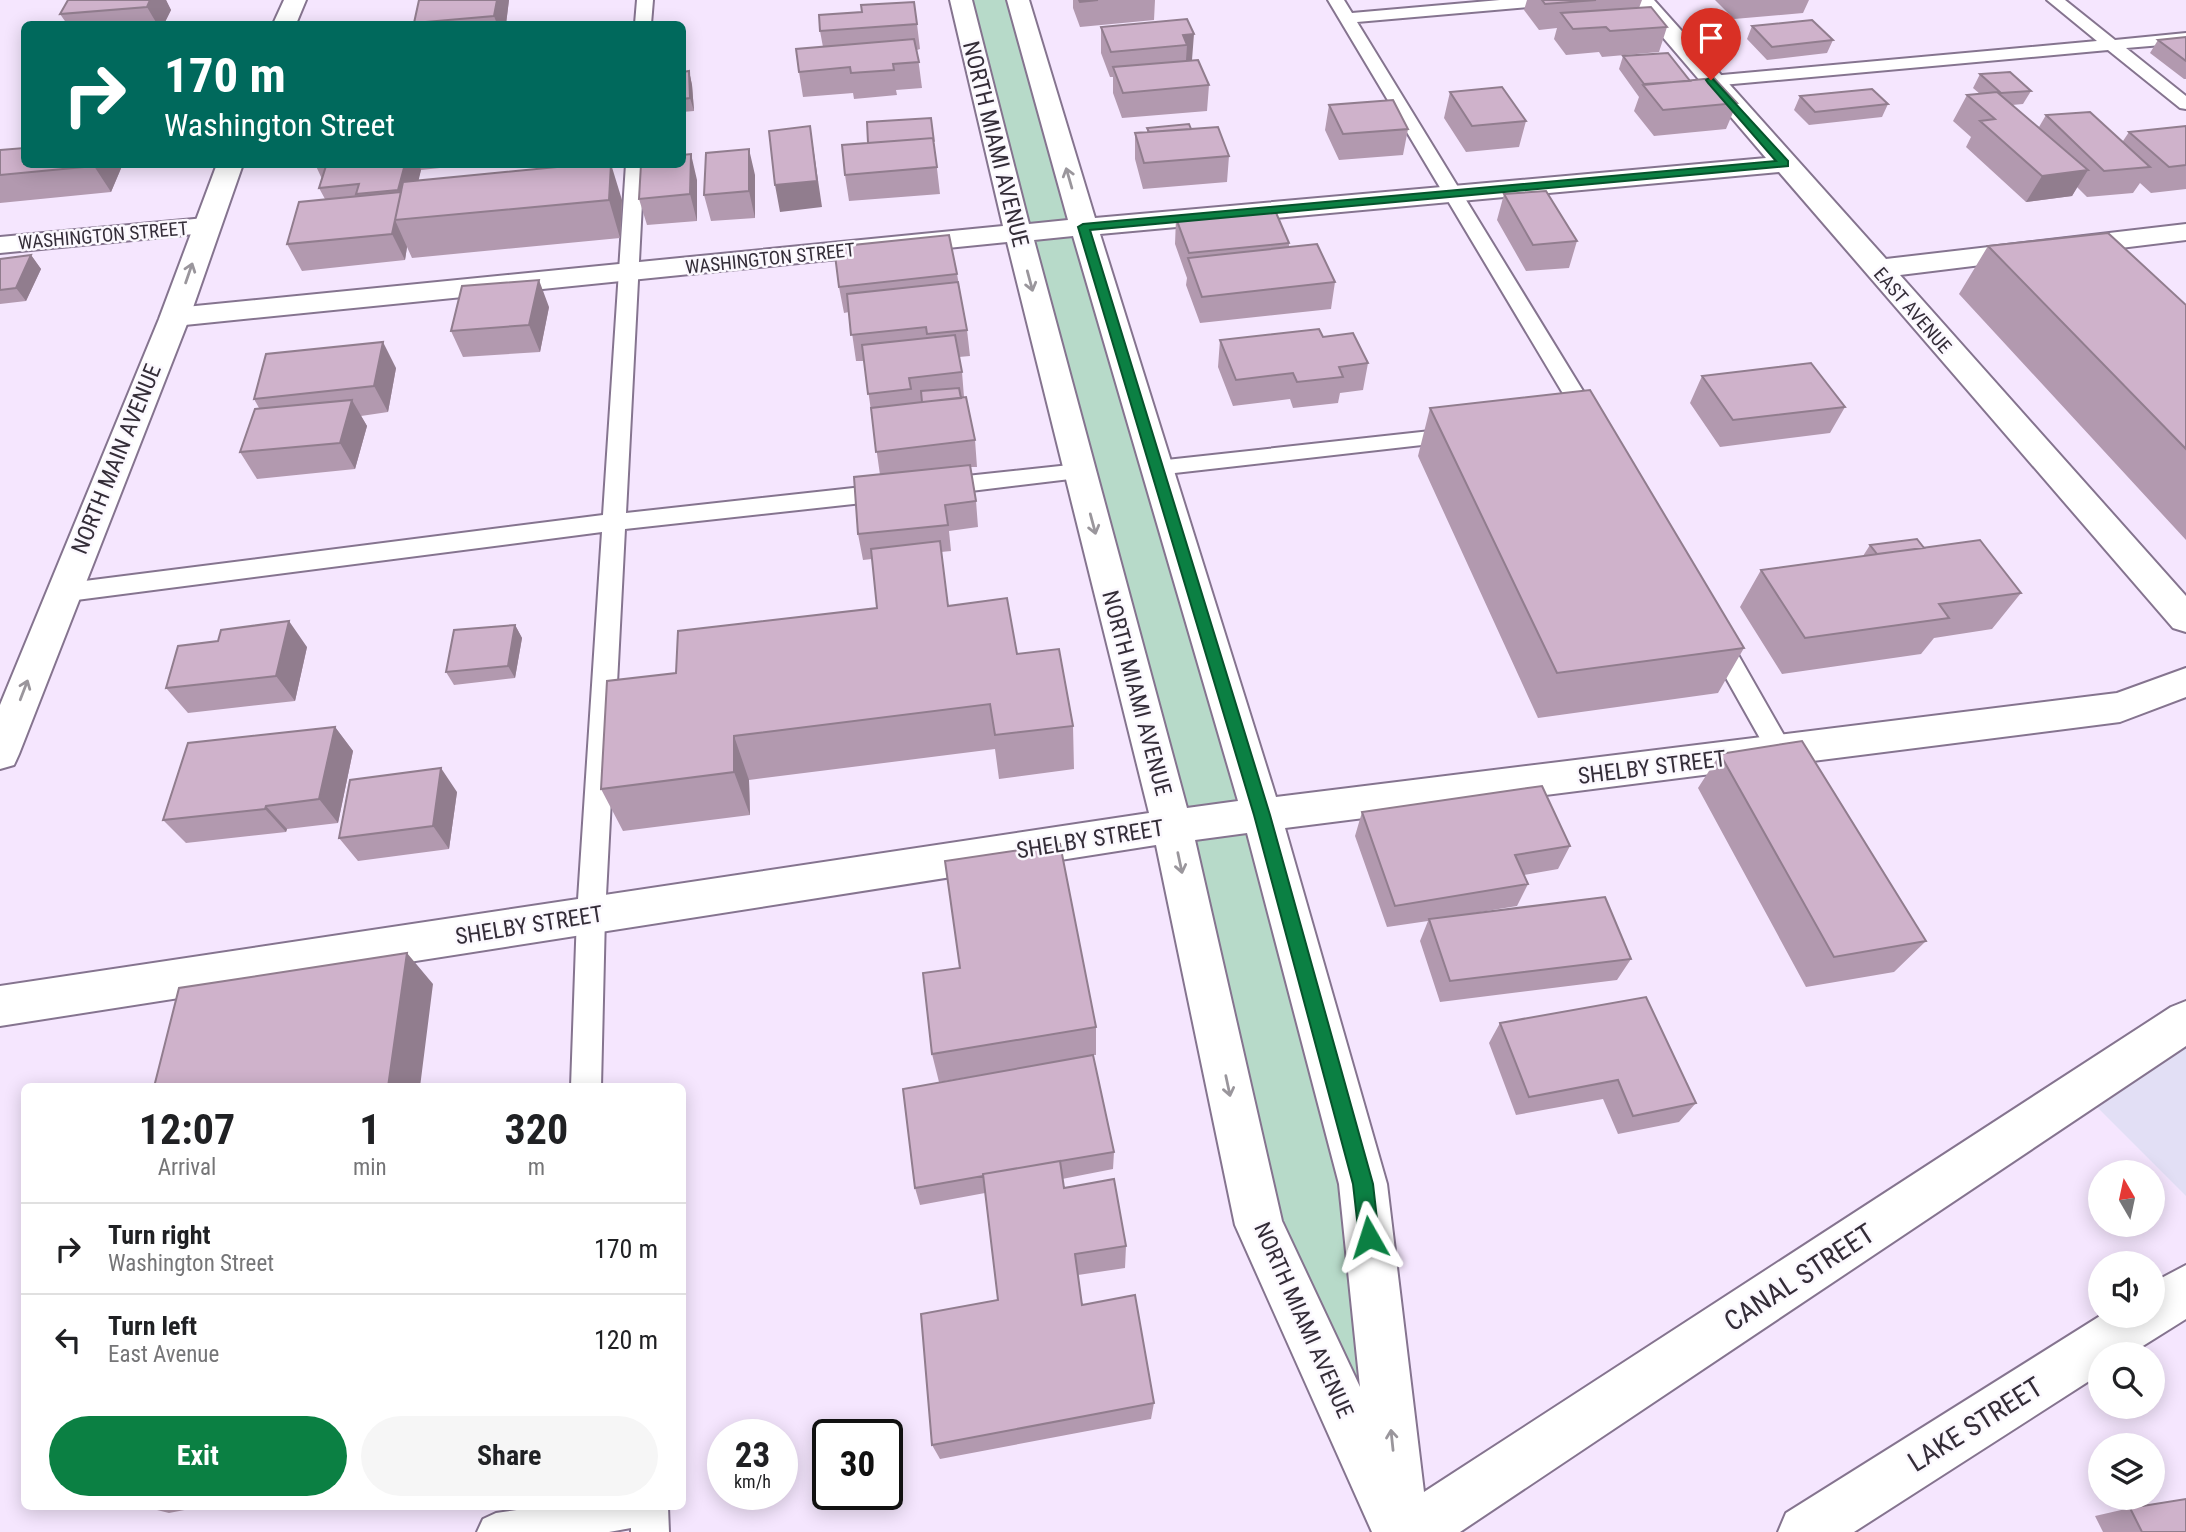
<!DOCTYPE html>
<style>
body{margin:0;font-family:"Roboto Condensed",sans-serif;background:#f6f6f6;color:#202124;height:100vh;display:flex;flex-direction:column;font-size:26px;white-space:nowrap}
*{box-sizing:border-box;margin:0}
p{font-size:23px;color:#757577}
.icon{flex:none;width:38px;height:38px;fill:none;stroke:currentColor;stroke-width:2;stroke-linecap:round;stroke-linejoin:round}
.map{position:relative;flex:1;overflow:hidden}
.panel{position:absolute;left:21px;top:1083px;width:665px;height:427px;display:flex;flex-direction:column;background:#fff;border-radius:10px;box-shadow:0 4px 18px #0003}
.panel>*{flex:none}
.hud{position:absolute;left:21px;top:21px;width:665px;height:147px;border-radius:10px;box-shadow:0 4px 18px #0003;background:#00695c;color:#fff;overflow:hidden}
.needle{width:46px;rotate:351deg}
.tools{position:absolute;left:2088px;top:1160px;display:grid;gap:14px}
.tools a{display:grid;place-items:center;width:77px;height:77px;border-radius:50%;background:#fff;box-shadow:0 4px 18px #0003;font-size:35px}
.speed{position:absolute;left:707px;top:1419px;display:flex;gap:14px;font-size:35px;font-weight:700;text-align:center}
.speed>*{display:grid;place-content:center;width:91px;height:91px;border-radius:50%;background:#fff;box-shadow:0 4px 18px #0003;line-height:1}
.speed small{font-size:18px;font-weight:400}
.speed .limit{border:4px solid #111;border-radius:10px;background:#fff;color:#111}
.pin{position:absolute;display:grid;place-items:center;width:60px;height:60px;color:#fff;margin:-72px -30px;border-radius:50% 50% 50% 0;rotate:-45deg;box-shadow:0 0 7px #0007}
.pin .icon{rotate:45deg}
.me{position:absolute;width:77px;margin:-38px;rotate:354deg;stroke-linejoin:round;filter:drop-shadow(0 0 5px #0008)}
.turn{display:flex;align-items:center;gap:24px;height:147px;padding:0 28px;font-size:32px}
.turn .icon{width:91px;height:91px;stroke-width:2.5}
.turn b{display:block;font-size:49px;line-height:60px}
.eta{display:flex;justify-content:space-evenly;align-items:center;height:119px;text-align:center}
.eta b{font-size:42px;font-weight:700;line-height:49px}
.button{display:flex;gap:14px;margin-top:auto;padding:14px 28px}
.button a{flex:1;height:80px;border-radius:42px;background:#0b8043;color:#fff;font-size:28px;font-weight:700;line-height:80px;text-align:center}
.button a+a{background:#f6f6f6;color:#202124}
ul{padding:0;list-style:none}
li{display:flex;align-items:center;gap:21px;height:91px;padding:0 28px;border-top:2px solid #e0e0e0}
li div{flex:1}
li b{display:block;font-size:26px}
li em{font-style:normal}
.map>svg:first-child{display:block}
</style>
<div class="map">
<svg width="2186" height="1532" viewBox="0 0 2186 1532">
<rect width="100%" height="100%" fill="#f5e6fe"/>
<path fill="#e2dff5" d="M2186 1021V1196L2081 1091Z"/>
<path fill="#b7dac9" d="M961 0H1018L1363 1184 1402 1532 1259 1225Z"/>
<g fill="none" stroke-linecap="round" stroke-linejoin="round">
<defs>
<path id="service" d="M637 0H653L651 24H635Z
M1328 0H1344L1352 13 1500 0H1560L1552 5 1357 22 1602 422 1599 427H1583Z
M2047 0H2065L2115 40 2186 33V43L2126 48 2186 96V109L2180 108 2108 50 1711 86 1703 81 1711 76 2097 41Z
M626 164H644L626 513 890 484 898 487 901 492 898 497 890 500 625 529 605 915 601 1087H571L577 915 602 532 61 602 53 599 49 593 53 587 61 584 603 515Z
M1458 428 1466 430 1469 435 1466 440 1157 475 1149 473 1146 468 1149 463 1157 461Z
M1079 464 1087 467 1090 472 1087 477 938 495 930 492 927 487 930 482 938 479Z
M1715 628 1724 630 1789 744 1793 751 1789 758 1780 761 1771 758 1703 637 1706 630Z
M537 1507H668L669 1532H631V1528L609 1532H477L483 1519 496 1513Z"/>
<path id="minor" d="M950 0H972L1029 224 1068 220 1007 0H1029L1095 218 1766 158 1631 0H1654L1886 259 2186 224V240L1900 275 2186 596V632L2173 628 1779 172 1100 234 1276 797 2117 693 2186 668V697L2120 722 1285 828 1387 1184 1424 1492 2171 1007 2186 1001V1046L1460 1532H1372L1235 1225 1156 845 0 1026V986L1149 813 1007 242 175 326 165 323 160 317 165 311 175 308 1003 226ZM1073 236 1238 801 1187 808 1034 240ZM1247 833 1339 1184 1360 1387 1282 1221 1195 840Z
M205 218 215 220 219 226 215 232 0 253V237Z
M2186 1265V1319L2130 1354H2100V1374L1854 1532H1778L1786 1513 2100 1316H2152V1283Z"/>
<path id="primary" d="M284 0H306L296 24H273Z
M217 164H243L189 319 19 754 14 765 0 769V705L159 319Z"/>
</defs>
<use href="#service" stroke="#85748f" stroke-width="4"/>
<use href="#minor" stroke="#85748f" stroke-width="4"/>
<use href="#primary" stroke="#85748f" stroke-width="4"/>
<use href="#service" fill="#fff" fill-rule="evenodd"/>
<use href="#minor" fill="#fff" fill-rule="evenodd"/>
<use href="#primary" fill="#fff" fill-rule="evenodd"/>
</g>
<path fill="#b299af" d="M68 0H167H166L171 10 164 24H67L60 14Z
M419 0H509L506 24H415L414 23Z
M1073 0H1155L1154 20 1080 27 1073 8Z
M1527 0H1642L1639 8 1667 27 1659 52 1602 57 1599 52 1566 55 1554 39 1557 28 1539 30 1524 10Z
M1715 0H1809L1803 13 1734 19Z
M1187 19 1192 60H1186L1209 85 1207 111 1122 118 1113 93V77H1110L1101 53V27Z
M917 24 920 49 917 50 922 88 896 90 897 95 854 99 853 93 803 97 799 72 823 47 820 31Z
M1752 26 1833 40 1827 53 1767 60 1747 39Z
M2186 37V79H2184L2150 53 2158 40Z
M1623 56 1690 81 1737 103 1726 129 1654 136 1634 111 1639 97 1619 69Z
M689 71 692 85 694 111 682 112V72Z
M1980 74 2031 91 2023 104 2012 105 2039 127 2046 115 2123 141 2129 132 2186 126V189L2151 193 2140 183 2133 193 2087 197 2077 187 2072 196 2026 202 1966 147 1971 137 1953 121 1967 95 1980 94 1973 88Z
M1450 92 1526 121 1519 147 1466 152 1444 118Z
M1800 96 1888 104 1882 117 1809 125 1794 110Z
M1329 105 1408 129 1403 155 1339 160 1325 130Z
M931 118 940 194 849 201 845 175 868 143Z
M1147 128 1191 129 1229 156 1227 182 1143 189 1135 159V133L1147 132Z
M0 150 24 164H121L122 166 111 192 0 203Z
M315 164H460L459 166 421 170 418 180 622 200 620 238 412 258 407 247 405 260 302 271 287 244 325 199 319 188 322 179Z
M755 175V218L711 221 704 195Z
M697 180V221L647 225 639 199Z
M1504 194 1577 241 1569 268 1526 271 1497 220Z
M1176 218 1289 243V247L1335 282 1331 309 1200 323 1186 285 1187 278 1175 244Z
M1988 246 2186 305V540L1959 294Z
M31 255 41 269 26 301 0 304V259Z
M957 274 967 330 970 356 959 357 962 372 964 397 975 440 977 467H970L976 501 978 527 949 531 951 551 941 552 948 606 1017 654 1073 726 1074 769 999 779 995 749 749 780 750 815 623 831 601 789 676 673 877 608 872 559 863 560 858 534 880 475 864 361H856L849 312 844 313 839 287Z
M549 307 540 352 463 357 451 331Z
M1323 337 1368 363 1363 390 1340 393 1338 403 1293 408 1290 399 1233 406 1218 367 1220 340Z
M396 368 388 412 361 416 367 426 355 469 257 479 240 452 259 408 254 399Z
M1702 376 1845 407 1830 433 1720 447 1690 403Z
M1430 408 1744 648 1718 693 1538 718 1418 456Z
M1870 545 1924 548 2021 593 1992 629 1934 638 1921 654 1782 674 1740 607 1761 570 1863 556Z
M515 625 522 638 515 678 454 685 446 672Z
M218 641 307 647 295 701 188 713 166 688Z
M335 727 353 751 338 823 287 829 286 832 186 843 163 820Z
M1720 754 1926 941 1894 972 1806 987 1698 788Z
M457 792 449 849 358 861 339 838Z
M1362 812 1570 846 1558 869 1524 875 1528 884 1517 906 1468 914 1631 959 1617 980 1440 1002 1420 941 1428 921 1387 927 1355 836Z
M1500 1023 1696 1103 1679 1122 1618 1134 1603 1099 1516 1115 1489 1043Z
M1096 1027V1055H1093L1114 1152 1113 1169 1062 1179 1064 1188 1126 1246 1125 1268 1078 1275 1082 1305 1154 1403 1151 1419 940 1459 932 1445 998 1300 985 1193 920 1205 915 1188 1045 1064 939 1082 932 1054Z
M145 1507H200L169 1513Z
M2130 1508 2186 1532H2103L2095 1516Z"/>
<path fill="#917d8e" d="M150 0H166L171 10 164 24H157L147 7Z
M497 0H509L506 24H497L494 16Z
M1194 34 1192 60H1186L1187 45 1183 35Z
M689 71 692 85 694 111 690 98Z
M810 126 822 207 780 212 775 185Z
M749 149 755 175V218L749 191Z
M691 154 697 180V221L690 194Z
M95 164H121L122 166 111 192 94 166Z
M405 164H419L421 170 411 213 398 190Z
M611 164 622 200 620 238 609 200Z
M2088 170 2072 196 2026 202 2042 176Z
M395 220 407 247 405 260 392 234Z
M31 255 41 269 26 301 16 288Z
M539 280 549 307 540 352 529 325Z
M383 342 396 368 388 412 374 386Z
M352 400 367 426 355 469 340 443Z
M289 621 307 647 295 701 276 676Z
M515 625 522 638 515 678 508 666Z
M335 727 353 751 338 823 319 799Z
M734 736 749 780 750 815 734 772Z
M441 768 457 792 449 849 433 826Z
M266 806 287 829 286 832 265 809Z
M407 953 433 984 420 1087H388Z"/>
<path fill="#cfb2cb" stroke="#917d8e" stroke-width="2" d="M68 0H150L147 7 60 14Z
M419 0H497L494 16 414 23Z
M1079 0H1098L1080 2Z
M1542 0H1596L1545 4Z
M914 2 917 24 820 31 819 15 862 12 861 5Z
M1651 7 1667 27 1610 31 1606 27 1573 29 1561 13Z
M1187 19 1194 34 1183 35 1187 45 1111 52 1101 27Z
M1812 20 1833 40 1772 47 1752 26Z
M2186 37V61L2158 40Z
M914 39 919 62 893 64 894 70 851 73 850 67 799 72 796 49Z
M1668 53 1690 81 1644 84 1623 56Z
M1198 60 1209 85 1123 93 1113 67Z
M689 71 690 98 682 99V72Z
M2010 72 2031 91 2001 93 1980 74Z
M1714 78 1737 103 1663 110 1643 85Z
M1502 87 1526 121 1472 126 1450 92Z
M1872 89 1888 104 1815 112 1800 96Z
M1997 92 2088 170 2042 176 1980 121 1995 119 1967 95Z
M1393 100 1408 129 1343 134 1329 105Z
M2090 112 2150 167 2104 171 2046 115Z
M931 118 934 142 933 138 868 143 867 122Z
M1189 124 1191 129 1149 132 1147 128Z
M810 126 817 181 775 185 769 131Z
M2186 126V165L2169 167 2129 132Z
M1218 127 1229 156 1144 163 1135 133Z
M933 138 937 167 845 175 842 145Z
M24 148V164H95L94 166 0 175V150Z
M749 149V191L704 195 706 153Z
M691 154 690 194 639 199 641 164H682V155Z
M349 164H405L398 190 356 194 359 184 319 188 326 166Z
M588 164H611L609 200 395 220 403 182Z
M1546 191 1577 241 1533 245 1504 194Z
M401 192 392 234 287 244 299 202Z
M1274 208 1289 243 1189 253 1176 218Z
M2108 233 2186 305V449L1988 246Z
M949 235 957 274 839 287 834 247Z
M1317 244 1335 282 1202 297 1188 258Z
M31 255 16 288 0 290V259Z
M539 280 529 325 451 331 462 286Z
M958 282 967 330 927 334 926 327 851 335 847 294Z
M1319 329 1323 337 1353 333 1368 363 1339 367 1343 377 1297 382 1293 373 1236 380 1220 340Z
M955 335 962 372 909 378 911 389 868 394 862 345Z
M383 342 374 386 254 399 266 354Z
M1811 363 1845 407 1733 420 1702 376Z
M959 388 961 398 922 402 921 391Z
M1590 390 1744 648 1557 673 1430 408Z
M966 397 975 440 876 452 871 408Z
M352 400 340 443 240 452 255 409Z
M970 465 976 501 945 505 948 525 858 534 854 477Z
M1917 539 1924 548 1877 554 1870 545Z
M1980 540 2021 593 1939 604 1949 618 1805 638 1761 570Z
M940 541 948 606 1007 598 1017 654 1059 649 1073 726 995 735 990 704 734 736V772L601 789 607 681 676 673 678 631 877 608 871 549Z
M289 621 276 676 166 688 178 646 218 641 221 630Z
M515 625 508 666 446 672 454 630Z
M335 727 319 799 266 806 265 809 163 820 188 743Z
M1802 741 1926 941 1834 957 1720 754Z
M441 768 433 826 339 838 350 780Z
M1542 786 1570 846 1515 855 1528 884 1395 906 1362 812Z
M1060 844 1096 1027 932 1054 923 973 960 968 945 861Z
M1605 897 1631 959 1450 981 1429 919Z
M407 953 388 1087H154L179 988Z
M1646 997 1696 1103 1633 1116 1618 1080 1529 1097 1500 1023Z
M1093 1055 1114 1152 983 1174V1176L915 1188 903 1089Z
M1060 1161 1064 1188 1114 1179 1126 1246 1075 1254 1082 1305 1135 1295 1154 1403 932 1445 921 1314 998 1300 983 1174Z
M2186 1499V1532H2142L2130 1508Z"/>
<defs><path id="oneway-shaft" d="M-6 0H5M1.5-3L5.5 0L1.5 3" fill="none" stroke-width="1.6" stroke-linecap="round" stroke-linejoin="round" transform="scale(1.75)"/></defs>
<g stroke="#9a969c">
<use href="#oneway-shaft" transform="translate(1069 178) rotate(-106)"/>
<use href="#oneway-shaft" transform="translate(189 273) rotate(-71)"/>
<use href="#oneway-shaft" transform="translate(1030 281) rotate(75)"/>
<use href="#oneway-shaft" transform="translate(1093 524) rotate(75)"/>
<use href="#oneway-shaft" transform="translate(24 690) rotate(-69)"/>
<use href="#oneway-shaft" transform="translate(1180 863) rotate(78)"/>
<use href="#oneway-shaft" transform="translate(1228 1086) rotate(78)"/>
<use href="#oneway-shaft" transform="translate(1392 1440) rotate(-96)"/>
</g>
<path fill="#0b8043" stroke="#07532c" stroke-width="2" d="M1711 77 1788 161V166L1090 230 1270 815 1373 1184 1379 1237 1376 1244 1369 1247 1362 1244 1359 1237 1353 1184 1254 815 1078 227 1083 224 1776 161 1708 83 1706 80Z"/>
<g text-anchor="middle" stroke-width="5" stroke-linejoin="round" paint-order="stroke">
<g font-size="19" fill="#342d38" stroke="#fbf8fe">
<text transform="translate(103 235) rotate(-5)" y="7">WASHINGTON STREET</text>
<text transform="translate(770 258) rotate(-6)" y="7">WASHINGTON STREET</text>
<text transform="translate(1913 310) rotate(49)" y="7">EAST AVENUE</text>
</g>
<g font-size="23" fill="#342d38" stroke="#fbf8fe">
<text transform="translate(996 144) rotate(76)" y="8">NORTH MIAMI AVENUE</text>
<text transform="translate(116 459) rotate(-68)" y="8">NORTH MAIN AVENUE</text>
<text transform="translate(1137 693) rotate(75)" y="8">NORTH MIAMI AVENUE</text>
<text transform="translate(1652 767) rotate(-7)" y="8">SHELBY STREET</text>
<text transform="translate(1090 839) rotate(-9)" y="8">SHELBY STREET</text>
<text transform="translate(529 925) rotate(-9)" y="8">SHELBY STREET</text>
<text transform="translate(1304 1320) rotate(66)" y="8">NORTH MIAMI AVENUE</text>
</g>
<g font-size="28" fill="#342d38" stroke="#fbf8fe">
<text transform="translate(1799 1277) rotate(-33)" y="10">CANAL STREET</text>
<text transform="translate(1975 1424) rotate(-32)" y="10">LAKE STREET</text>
</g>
</g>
</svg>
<div class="tools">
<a><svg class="needle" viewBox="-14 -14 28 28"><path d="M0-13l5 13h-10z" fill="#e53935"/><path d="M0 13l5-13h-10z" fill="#757577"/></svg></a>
<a><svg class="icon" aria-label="sound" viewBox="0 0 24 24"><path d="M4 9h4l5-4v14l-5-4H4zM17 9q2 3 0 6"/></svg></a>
<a><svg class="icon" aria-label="search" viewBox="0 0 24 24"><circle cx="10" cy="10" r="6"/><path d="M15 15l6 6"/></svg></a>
<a><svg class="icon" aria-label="layers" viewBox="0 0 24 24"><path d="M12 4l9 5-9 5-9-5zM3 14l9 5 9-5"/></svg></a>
</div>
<div class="speed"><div>23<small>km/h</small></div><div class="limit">30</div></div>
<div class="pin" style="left:1711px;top:80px;background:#d93025"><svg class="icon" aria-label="arrive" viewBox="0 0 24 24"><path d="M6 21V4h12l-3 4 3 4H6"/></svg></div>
<svg class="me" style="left:1369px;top:1237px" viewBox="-20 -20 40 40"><path d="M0-17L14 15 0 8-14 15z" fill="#0b8043" stroke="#fff" stroke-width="4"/></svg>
<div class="hud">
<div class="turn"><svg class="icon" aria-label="right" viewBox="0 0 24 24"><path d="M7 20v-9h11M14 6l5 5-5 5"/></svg><div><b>170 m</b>Washington Street</div></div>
</div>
<section class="panel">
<div class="eta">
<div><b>12:07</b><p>Arrival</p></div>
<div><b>1</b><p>min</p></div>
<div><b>320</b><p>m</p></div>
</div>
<ul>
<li><svg class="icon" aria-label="right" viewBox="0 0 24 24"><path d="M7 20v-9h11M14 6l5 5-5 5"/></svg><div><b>Turn right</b><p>Washington Street</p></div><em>170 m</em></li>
<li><svg class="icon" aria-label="left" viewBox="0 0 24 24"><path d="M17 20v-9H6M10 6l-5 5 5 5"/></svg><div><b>Turn left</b><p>East Avenue</p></div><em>120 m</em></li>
</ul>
<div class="button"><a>Exit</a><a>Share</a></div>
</section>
</div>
